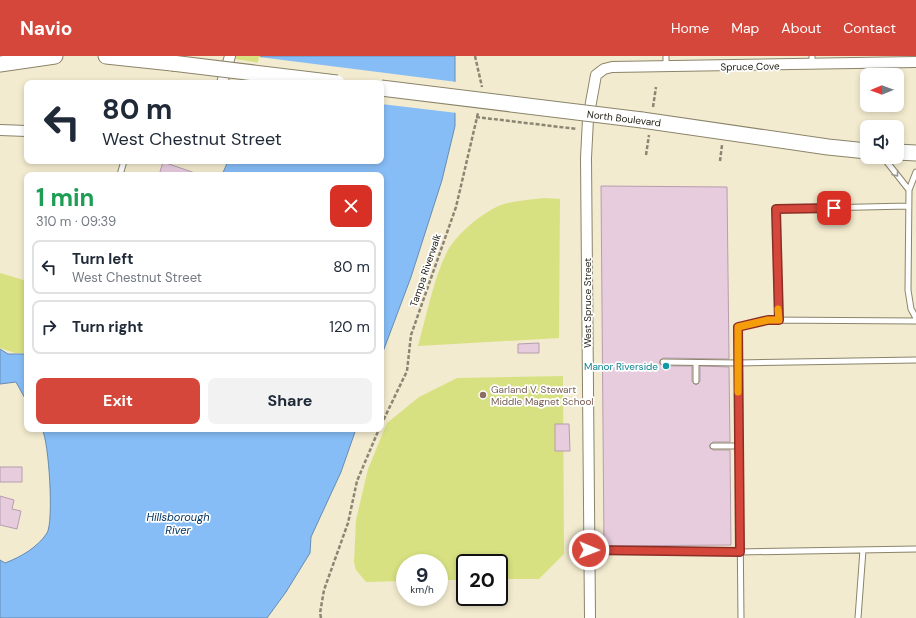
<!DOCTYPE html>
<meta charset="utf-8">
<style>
body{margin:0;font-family:"DM Sans",sans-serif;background:#f2f2f3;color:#1f2937;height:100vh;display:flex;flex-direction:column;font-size:15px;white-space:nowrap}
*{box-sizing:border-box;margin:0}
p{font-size:13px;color:#747a83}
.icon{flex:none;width:22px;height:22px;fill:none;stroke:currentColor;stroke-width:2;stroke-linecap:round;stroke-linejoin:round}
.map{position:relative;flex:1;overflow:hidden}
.side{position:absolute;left:24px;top:116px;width:360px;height:260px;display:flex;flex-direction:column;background:#fff;border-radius:8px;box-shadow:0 2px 6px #0003}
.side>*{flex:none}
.banner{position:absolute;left:24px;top:24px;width:360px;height:84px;border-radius:8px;box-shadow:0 2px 6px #0003;background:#fff;color:#1f2937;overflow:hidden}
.needle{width:26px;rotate:269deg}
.controls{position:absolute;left:860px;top:12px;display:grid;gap:8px}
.controls a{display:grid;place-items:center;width:44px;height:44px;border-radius:8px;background:#fff;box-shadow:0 2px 6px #0003;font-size:20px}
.speed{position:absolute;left:396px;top:498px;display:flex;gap:8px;font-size:20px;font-weight:700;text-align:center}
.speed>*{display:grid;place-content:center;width:52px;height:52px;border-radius:50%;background:#fff;box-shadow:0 2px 6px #0003;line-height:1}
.speed small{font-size:10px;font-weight:400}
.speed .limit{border:2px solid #111;border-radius:6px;background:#fff;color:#111}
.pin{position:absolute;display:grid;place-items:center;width:34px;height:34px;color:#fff;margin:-17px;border-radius:8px;box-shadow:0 2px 6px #0006}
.me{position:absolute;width:44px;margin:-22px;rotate:91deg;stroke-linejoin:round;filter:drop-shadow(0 0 3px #0008)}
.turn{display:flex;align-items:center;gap:14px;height:84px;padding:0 12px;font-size:18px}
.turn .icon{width:52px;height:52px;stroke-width:2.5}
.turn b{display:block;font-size:28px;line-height:34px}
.round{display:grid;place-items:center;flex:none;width:42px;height:42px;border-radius:8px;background:#f2f2f3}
.summary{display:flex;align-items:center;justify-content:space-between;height:68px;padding:0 12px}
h1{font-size:24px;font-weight:700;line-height:30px;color:#1e9e55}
.primary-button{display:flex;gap:8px;margin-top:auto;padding:8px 12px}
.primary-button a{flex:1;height:46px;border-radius:8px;background:#d5473b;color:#fff;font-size:16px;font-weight:700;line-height:46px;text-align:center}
.primary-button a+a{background:#f2f2f3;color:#1f2937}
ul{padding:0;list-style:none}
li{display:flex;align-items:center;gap:12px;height:54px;margin:0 8px 6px;padding:0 4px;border:2px solid #e0e1e3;border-radius:8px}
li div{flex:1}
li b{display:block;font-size:15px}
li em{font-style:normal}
header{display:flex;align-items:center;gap:24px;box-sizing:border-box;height:56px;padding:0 20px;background:#d5473b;color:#fff}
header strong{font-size:19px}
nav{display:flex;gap:22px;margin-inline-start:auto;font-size:14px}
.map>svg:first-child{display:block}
</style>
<header>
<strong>Navio</strong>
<nav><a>Home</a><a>Map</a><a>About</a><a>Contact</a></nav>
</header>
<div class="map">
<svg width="916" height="562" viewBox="0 0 916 562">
<rect width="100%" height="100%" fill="#f2ebcf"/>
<path fill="#d8e181" d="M236 0H261L260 7 235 3Z
M544 142 560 143 559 282 418 290C426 262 434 221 447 196 456 178 485 154 504 148 517 144 531 144 544 142Z
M0 217 27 225V297H15L0 292Z
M563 320 564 498 539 523H499V507H465V524H439V507H405V525L366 526 356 514 354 506 356 464 368 413 387 367 419 341 457 322Z"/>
<path fill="#87bdf6" stroke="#678cb1" d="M261 0H455V70L442 124 411 221 381 301V119H222L228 105H381V27L260 8Z
M0 293 8 298H27V346L16 326 0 328Z
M42 373H356L341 416 311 481 310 497 286 536 267 562H0V504L5 507C21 501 38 491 47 477 54 466 49 385 42 373Z"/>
<path fill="#f2ebcf" d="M259 1 457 26V57L381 48V27H253Z"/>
<path fill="#e7ccde" stroke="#b69dae" d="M163 106 195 117V119H159Z
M601 130 727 131 729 303 663 302 659 306 663 310H692V325L696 329 700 325V310L729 311 730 386H713L709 390 713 394H730L731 489 604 490Z
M539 287V297H518V288Z
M555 368H569L570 395H555Z
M0 411H22V426H0Z
M0 440 14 444 12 453 21 455 17 473 0 469Z"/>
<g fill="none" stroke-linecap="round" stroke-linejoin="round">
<defs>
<path id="lane" d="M812 0V8
M666 10V0
M883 101 909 134
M916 116 909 134 908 234 911 253 916 262
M120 119 124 105
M779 264 776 153 908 150
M663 306 738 307 916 304
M696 325V307
M713 390H739
M589 494 740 496 916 493
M741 562 738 271 768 264 916 265
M858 562 863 494"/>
<path id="street" d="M222 27 230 0
M0 74 27 75
M590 562 586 102 588 63 596 19 604 13 612 11 916 6"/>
<path id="secondary" d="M106 0 172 7
M0 8 55 0
M642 64 828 91 867 95
M897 96 916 97"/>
</defs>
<use href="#lane" stroke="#8b846a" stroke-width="7"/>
<use href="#street" stroke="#8b846a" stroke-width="12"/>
<use href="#secondary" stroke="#8b846a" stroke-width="17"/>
<path stroke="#8b8673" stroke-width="2.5" stroke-dasharray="4 2" stroke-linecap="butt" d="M475 0 482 31
M653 51 656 31
M476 61 577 73
M646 99 649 79
M720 105 722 89
M381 369 407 315 411 279 456 151 478 57
M321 562 320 557 324 534 348 467 357 425 379 373"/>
<use href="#lane" stroke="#fff" stroke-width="5"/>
<use href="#street" stroke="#fff" stroke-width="10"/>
<use href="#secondary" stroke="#fff" stroke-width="15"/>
<defs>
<path id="secondary-bridge" d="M172 7 337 27
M381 32 642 64"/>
</defs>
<use href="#secondary-bridge" stroke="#8b846a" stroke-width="17" stroke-linecap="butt"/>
<use href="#secondary-bridge" stroke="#fff" stroke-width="15"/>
</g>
<defs><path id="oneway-chevron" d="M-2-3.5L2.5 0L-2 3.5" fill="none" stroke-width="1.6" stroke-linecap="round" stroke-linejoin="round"/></defs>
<use stroke="#999894" href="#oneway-chevron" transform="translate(896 118) rotate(53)"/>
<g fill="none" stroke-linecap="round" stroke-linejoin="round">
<defs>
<path id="route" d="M589 494 740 496 738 271 768 264H779L776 153 834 152"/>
</defs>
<use href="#route" stroke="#8a2e26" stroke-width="10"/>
<use href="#route" stroke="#d5473b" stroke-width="7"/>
<path stroke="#f59e0b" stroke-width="7" d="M738 336V271L768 264H779L778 253"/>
</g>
<circle fill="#0f9aa8" stroke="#fff" stroke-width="1.5" cx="666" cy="310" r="4"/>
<circle fill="#8d6e63" stroke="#fff" stroke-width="1.5" cx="483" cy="339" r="4"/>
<g text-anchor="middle" stroke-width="3.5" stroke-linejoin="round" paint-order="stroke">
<g font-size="10" fill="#1d1b11" stroke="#fff">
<text transform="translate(750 10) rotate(-1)" y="4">Spruce Cove</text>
<text transform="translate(624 62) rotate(7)" y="4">North Boulevard</text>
<text transform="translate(425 214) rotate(-71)" y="4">Tampa Riverwalk</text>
<text transform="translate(587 247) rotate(-90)" y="4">West Spruce Street</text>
</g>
<g font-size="10" fill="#0d838f" stroke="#fff" text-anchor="end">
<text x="658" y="314">Manor Riverside</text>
</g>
<g font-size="10" fill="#785e54" stroke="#fff" text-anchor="start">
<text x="491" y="337">Garland V. Stewart<tspan x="491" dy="12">Middle Magnet School</tspan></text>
</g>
<g font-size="11" font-style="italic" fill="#013561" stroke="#fff">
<text x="178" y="465">Hillsborough<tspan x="178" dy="13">River</tspan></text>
</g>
</g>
</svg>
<div class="controls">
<a><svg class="needle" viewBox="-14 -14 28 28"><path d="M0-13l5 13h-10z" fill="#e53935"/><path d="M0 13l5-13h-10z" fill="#747a83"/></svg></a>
<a><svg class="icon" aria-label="sound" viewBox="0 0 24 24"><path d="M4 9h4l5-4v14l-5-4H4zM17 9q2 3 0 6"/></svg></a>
</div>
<div class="speed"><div>9<small>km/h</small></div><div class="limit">20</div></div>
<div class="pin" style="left:834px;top:152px;background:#d93025"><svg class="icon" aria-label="arrive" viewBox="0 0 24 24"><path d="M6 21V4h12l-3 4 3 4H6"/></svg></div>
<svg class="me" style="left:589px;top:494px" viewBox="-20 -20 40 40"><circle r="17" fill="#d5473b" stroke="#fff" stroke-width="3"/><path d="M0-11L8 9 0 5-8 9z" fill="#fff"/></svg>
<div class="banner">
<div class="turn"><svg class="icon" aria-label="left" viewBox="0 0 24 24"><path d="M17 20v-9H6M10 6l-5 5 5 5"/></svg><div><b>80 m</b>West Chestnut Street</div></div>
</div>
<section class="side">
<div class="summary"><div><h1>1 min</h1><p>310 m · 09:39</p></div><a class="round" style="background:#d93025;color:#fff"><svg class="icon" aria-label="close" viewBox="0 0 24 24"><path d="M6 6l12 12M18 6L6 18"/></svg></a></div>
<ul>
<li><svg class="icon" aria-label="left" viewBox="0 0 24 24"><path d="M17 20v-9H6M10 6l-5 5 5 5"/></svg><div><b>Turn left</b><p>West Chestnut Street</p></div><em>80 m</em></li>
<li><svg class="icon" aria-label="right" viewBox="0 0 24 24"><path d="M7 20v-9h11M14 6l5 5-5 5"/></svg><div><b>Turn right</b></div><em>120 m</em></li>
</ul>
<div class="primary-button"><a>Exit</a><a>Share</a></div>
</section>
</div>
